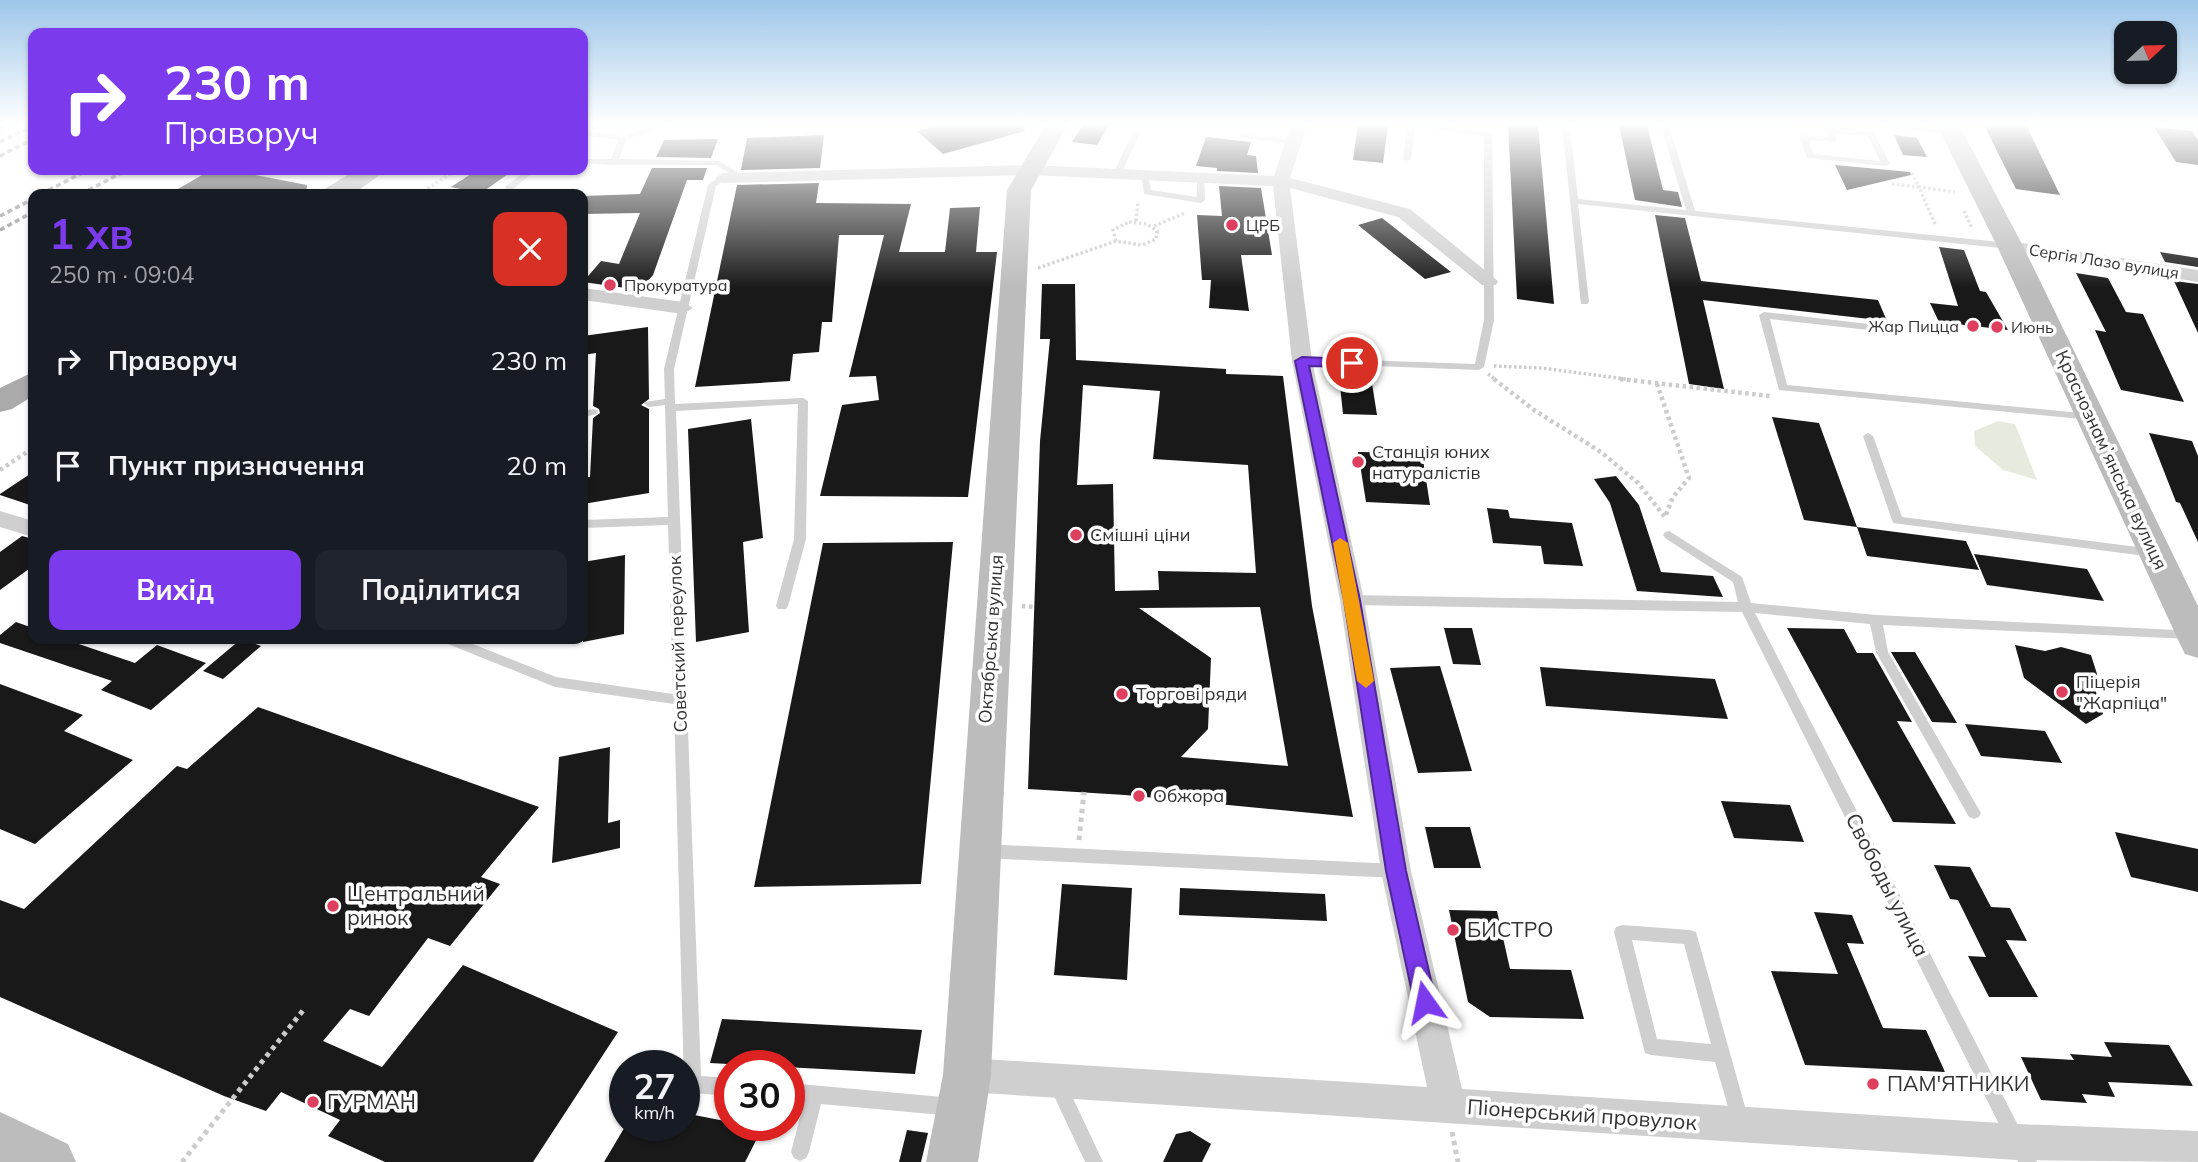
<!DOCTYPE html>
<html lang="uk">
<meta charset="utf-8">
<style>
body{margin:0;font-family:Mulish,sans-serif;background:#20242c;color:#f1f3f6;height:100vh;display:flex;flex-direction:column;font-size:26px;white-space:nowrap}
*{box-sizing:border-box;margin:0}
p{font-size:23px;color:#9ea1a6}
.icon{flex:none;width:38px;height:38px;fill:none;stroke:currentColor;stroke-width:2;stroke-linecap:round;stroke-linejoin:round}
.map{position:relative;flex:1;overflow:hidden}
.panel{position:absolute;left:28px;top:189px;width:560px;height:455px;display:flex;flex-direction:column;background:#171b24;border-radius:14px;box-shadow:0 2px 5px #0004}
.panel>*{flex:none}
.top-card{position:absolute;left:28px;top:28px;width:560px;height:147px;border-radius:14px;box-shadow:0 2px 5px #0004;background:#7c3aed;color:#fff;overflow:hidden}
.needle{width:46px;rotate:68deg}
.buttons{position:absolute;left:2114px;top:21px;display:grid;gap:14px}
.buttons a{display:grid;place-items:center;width:63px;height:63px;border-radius:14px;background:#171b24;box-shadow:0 2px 5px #0004;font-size:35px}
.speed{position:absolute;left:609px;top:1050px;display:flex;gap:14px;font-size:35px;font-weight:700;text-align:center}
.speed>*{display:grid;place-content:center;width:91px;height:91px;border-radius:50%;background:#171b24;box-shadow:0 2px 5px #0004;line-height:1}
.speed small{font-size:18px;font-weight:400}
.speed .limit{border:10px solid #d22;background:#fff;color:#111}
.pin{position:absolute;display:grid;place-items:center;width:60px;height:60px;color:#fff;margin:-30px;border:4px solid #fff;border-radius:50%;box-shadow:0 2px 7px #0007}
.me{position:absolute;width:77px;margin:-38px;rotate:348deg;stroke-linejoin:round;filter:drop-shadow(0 0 5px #0008)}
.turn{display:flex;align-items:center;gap:24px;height:147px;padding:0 21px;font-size:32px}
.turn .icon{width:91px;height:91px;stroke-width:2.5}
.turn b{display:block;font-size:49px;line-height:60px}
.round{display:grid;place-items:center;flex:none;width:74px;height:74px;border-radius:14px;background:#20242c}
.summary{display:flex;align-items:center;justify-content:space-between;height:119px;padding:0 21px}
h1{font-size:42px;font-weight:700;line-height:52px;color:#7c3aed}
.button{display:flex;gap:14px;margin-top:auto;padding:14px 21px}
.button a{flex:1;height:80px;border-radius:14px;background:#7c3aed;color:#fff;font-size:28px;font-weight:700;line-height:80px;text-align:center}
.button a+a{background:#20242c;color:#f1f3f6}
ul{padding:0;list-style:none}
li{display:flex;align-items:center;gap:21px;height:105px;padding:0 21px}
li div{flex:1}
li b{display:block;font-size:26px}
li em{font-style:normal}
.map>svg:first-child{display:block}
</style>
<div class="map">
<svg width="2198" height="1162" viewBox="0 0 2198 1162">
<rect width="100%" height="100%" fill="#fff"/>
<path fill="#e6ebde" d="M1998 421 2015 424 2037 480 2003 470 1975 446 1974 431Z"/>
<path fill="#191919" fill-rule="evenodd" d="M937 125H1024L1025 131 943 154 917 131Z
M1083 125H1109L1097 145 1072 142Z
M1358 125H1388L1383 163 1353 160Z
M1508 125H1538L1554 304 1517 299Z
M1619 125H1647L1663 190 1678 192 1682 207 1635 200Z
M1984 125H2026L2060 195 2016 189Z
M2154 127 2192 131 2198 140V165L2176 162Z
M824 135 820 168 741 170 747 138Z
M1894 135 1917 138 1927 157 1903 155Z
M1206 137 1251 142 1247 155 1256 156 1258 173 1217 171V168L1196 166Z
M718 139 711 158 656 157 664 140Z
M1835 165 1910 172 1911 175 1847 190Z
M652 168H707L703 180H687L653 275 640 290 583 282 601 261 619 264 640 213 583 214V196L640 194Z
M211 170H229L307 185 306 194H169Z
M477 170H514L481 193 451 187Z
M819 183 816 203 911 204 899 252H945L950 208 980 207 976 252H997L968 497 820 496 842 405 879 400 876 376 849 377 884 235H839L832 322H822L819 352 793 354 790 381 695 387 737 185Z
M1219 186 1261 188 1272 255H1241L1249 311 1209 308 1211 280H1202L1197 215 1222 216Z
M1655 215 1685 218 1701 281 1878 300 1887 321 1703 300 1724 389 1689 384Z
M1382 218 1451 272 1425 279 1358 225Z
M1939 247 1964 250 1980 291 1986 292 2008 330 1939 322 1930 303 1958 306Z
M2160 252 2198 258V267L2165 262Z
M2076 273 2108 278 2126 312 2143 314 2184 402 2121 390 2095 330 2106 332Z
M2174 281 2198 284V333Z
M1042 284H1075L1076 360 1226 369V374L1283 376 1312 606 1353 817 1125 795 1028 789 1040 441 1050 339H1040ZM1083 385 1160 391 1153 459 1248 465 1256 573 1158 571 1159 590 1115 591 1113 484 1077 485ZM1260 607 1288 766 1181 757 1208 729 1211 658 1139 608Z
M648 327 649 399 641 405 649 409V493L583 504V478L590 477 593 418 600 413 599 409 593 406 596 353 583 355V336Z
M1339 376 1371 377 1377 415 1343 414Z
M1772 417 1819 423 1857 527 1804 520Z
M751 419 763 538 743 542 749 632 696 642 688 429Z
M2149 433 2192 441 2198 456V542L2180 503 2176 502Z
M1358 452 1422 453 1430 505 1366 502Z
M33 472V506L0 495V494Z
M1616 476 1639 505 1661 572 1713 576 1723 597 1637 591 1610 503 1594 479Z
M1487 508 1508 510 1510 518 1572 523 1583 566 1544 564 1541 546 1493 543Z
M1857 527 1966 541 1979 570 1867 556Z
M22 536 33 539V566L0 590V552Z
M953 542 921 884 754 887 823 543Z
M1974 554 2087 569 2104 601 1987 585Z
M625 555 624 634 583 642V562Z
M16 622 33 628V639H64L135 663 157 645 206 663 151 710 101 690 112 681 0 643V635Z
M1444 628H1472L1481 665 1453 664Z
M1787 628 1844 629 1857 653H1873L1912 722 1897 721 1956 824 1893 822Z
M241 639 261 646 223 679 203 671Z
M2015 645 2045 651 2061 647 2091 655 2097 674 2093 683 2103 714 2086 724 2024 678Z
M1891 652H1915L1957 723 1932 722Z
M1440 666 1472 771 1418 773 1390 668Z
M1540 667 1715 679 1728 719 1546 706Z
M0 684 83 715 64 731 133 760 35 844 0 829Z
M258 707 539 807 481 877 500 884 450 946 428 938 369 1016 350 1009 323 1041 382 1067 463 965 618 1032 533 1162H385L328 1136 340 1120 281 1092 266 1111 224 1096 0 997V900L24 909 177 766 187 769Z
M1965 724 2045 731 2062 763 1981 756Z
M610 747 608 823 620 820V848L552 863 559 757Z
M1721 801 1790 805 1804 842 1734 838Z
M1425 827H1470L1481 868H1434Z
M2115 832 2198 849V892L2131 877Z
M1934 865 1970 867 1991 907 2010 908 2027 941 2006 940 2038 997H1989L1968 956 1986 957 1958 900 1950 899Z
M1062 884 1132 888 1127 980 1054 975Z
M1180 888 1325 894 1327 921 1179 915Z
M1449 910 1497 911 1510 969 1571 970 1584 1019 1490 1017 1468 1002Z
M1814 912 1852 915 1864 944 1847 943 1883 1028 1926 1030 1945 1072 1805 1065 1771 971 1838 974Z
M722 1019 922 1030 915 1074 710 1063Z
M2104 1042 2169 1045 2193 1086 2108 1082 2115 1097 2082 1094 2087 1103 2041 1100 2021 1057 2074 1060 2070 1054 2112 1057Z
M684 1113 730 1122V1125H764L745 1162H604L626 1125H684Z
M907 1130 928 1133 921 1162H899Z
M1190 1131 1211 1144 1202 1162H1163L1176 1134Z"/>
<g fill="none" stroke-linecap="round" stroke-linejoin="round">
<path stroke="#ccc" stroke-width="3.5" stroke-dasharray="2.5 2.5" stroke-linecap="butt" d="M1912 173 1919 187 1955 192
M1892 184 1919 187 1935 224
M419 194 456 170
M1964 211 1972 228
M1136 221 1138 201
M1129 222 1147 224 1157 231 1156 239 1142 245 1116 241 1113 230Z
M1154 226 1185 213
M1038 268 1116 241
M1494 366 1541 368 1633 380
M1488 374 1496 380"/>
<path stroke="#ccc" stroke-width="4.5" stroke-dasharray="3.5 3.5" stroke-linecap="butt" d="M1494 379 1534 410 1601 452 1638 483 1665 517 1673 497 1689 478 1657 384
M1620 379 1770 396
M0 470 33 448
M1022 606 1034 607"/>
<path stroke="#ccc" stroke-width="5" stroke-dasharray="4.5 4.5" stroke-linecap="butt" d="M1079 840 1084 792
M1452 1132 1458 1162
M182 1162 305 1008"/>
<path fill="#cfcfcf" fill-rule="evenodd" d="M591 125H600L593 132 623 136 657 125H671L626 140 619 159 719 161 742 175 735 177 717 165H613L583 163V159H611L618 140 584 135V131Z
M1407 125H1439L1488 132 1492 134 1494 320 1484 367 1479 370 1298 363 1297 361 1302 358 1475 364 1484 320V136L1415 127 1411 159 1407 161 1403 159Z
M1562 125H1570L1578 199 1686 210 1661 126 1669 125 1695 211 2010 243 2014 246 2010 249 1578 204 1589 302 1587 304H1581Z
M1824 125 1874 132 1890 164 1886 166 1807 158 1799 137 1803 135 1829 137ZM1835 133 1868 136 1880 161 1813 154 1808 140 1837 142Z
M1877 125H1906L1952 131 1956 133 1952 135Z
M1133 132 1140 134 1121 174 1114 176 1113 174Z
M1240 134 1292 140 1296 142 1292 144 1243 138H1240Z
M527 170H536L512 190H506V186Z
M1141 173 1148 175 1151 190 1197 197V178L1204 176 1205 200 1201 203 1144 194Z
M720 176 727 178 716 186 674 369 675 404 803 398 808 401 806 539 788 606 786 609H778L776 606 794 539 798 404 676 411 701 1076 730 1078V1096L693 1093 687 1090 684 1084 674 704 555 687 443 642 442 639H460L556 677 673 694 668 525 583 528V520L668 517 665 405 649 407 644 404 645 402 665 399 664 369 708 185Z
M1764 312 1869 324 1874 327 1869 330 1770 319 1787 385 2091 414 2096 417 2091 420 1779 390 1759 315Z
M593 409 597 410 598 412 597 414 583 417V411Z
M1868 433 1873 436 1902 517 2153 549 2159 553 2153 557 1893 523 1863 436Z
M1669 531 1742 577 1751 603 1876 615 2195 631 2196 634 2195 637 2190 639 1883 625 1888 652 1981 813 1979 817 1974 819 1969 817 1876 652 1870 624 1755 613 2037 1162H2018L1742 612 1352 605 1346 600 1352 595 1738 602 1733 582 1665 538 1663 535 1665 532Z
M984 844 1396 864 1401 866 1404 871 1401 876 1396 878 984 858 979 856 977 851 979 846Z
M1622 925 1690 930 1696 932 1749 1121 1746 1127 1740 1130 1734 1127 1715 1062 1651 1055 1645 1053 1614 932 1616 927ZM1632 940 1684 944 1711 1044 1657 1039Z
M1057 1074 1063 1077 1103 1162H1085L1048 1083 1051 1077Z
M789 1083 953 1098 959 1101 962 1107 959 1113 953 1116 821 1104 809 1152 806 1158 800 1161 794 1158 791 1152 804 1102 789 1101Z"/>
<path fill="#cfcfcf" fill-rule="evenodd" d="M1291 125H1307L1290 178 1410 209 1498 281 1496 285H1482L1398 217 1290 188 1312 361 1364 600 1411 871 1462 1089 2017 1124 2198 1131V1162L2017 1160 967 1092 955 1087 950 1075 955 1063 967 1058 1427 1087 1381 871 1340 600 1292 361 1273 186 1031 175 723 183 715 178 723 173 1031 165 1274 176Z
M2010 241 2198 270V282L2004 250 2001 246 2004 242Z
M583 288 683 302 693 308 683 314 583 300Z
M0 511 33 521V537L0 527Z"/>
<path fill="#bcbcbc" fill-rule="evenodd" d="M1046 125H1068L1031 190 991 1075 978 1162H926L943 1075 1007 190Z
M1937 125H1959L2023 246 2198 606V658L2185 654 2180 644 1997 246Z
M0 1112 68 1144 76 1162H0Z"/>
<path fill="#aaa" fill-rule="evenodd" d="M356 170H387L353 194H322L326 188Z
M33 372V396L12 409 0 412V388Z"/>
<path stroke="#878787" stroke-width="3.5" stroke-dasharray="5 3.5" stroke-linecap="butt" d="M0 129 7 125
M0 142 33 126
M0 156 33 139
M41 194 88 170
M81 194 127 170
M0 216 33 199
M0 230 33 212"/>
</g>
<linearGradient id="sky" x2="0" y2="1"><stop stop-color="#9dc6e9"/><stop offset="0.43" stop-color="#fff"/><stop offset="1" stop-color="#fff" stop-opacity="0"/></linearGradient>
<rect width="2198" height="288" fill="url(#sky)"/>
<path fill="#7c3aed" stroke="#51269a" stroke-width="2" d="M1302 357 1352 359 1359 363 1352 367 1309 366 1360 600 1406 871 1436 1002 1433 1009 1425 1012 1417 1009 1414 1002 1386 871 1344 600 1295 361Z"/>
<path fill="#f59e0b" d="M1340 538 1348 543 1374 681 1366 688 1357 681 1333 543Z"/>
<g fill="#de3f5e" stroke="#fff" stroke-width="2.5">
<circle cx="1232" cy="225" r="7"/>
<circle cx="610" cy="285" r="7"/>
<circle cx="1973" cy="326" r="7"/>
<circle cx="1997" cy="327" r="7"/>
<circle cx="1358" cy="462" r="7"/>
<circle cx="1076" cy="535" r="7"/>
<circle cx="2062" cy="692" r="7"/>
<circle cx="1122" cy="694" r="7"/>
<circle cx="1139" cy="796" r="7"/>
<circle cx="333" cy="906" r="7"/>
<circle cx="1453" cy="930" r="7"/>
<circle cx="1873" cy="1084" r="7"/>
<circle cx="313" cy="1102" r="7"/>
</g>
<g text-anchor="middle" stroke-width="7" stroke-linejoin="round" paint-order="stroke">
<g font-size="16" fill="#323232" stroke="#fff" text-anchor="start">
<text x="1246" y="231">ЦРБ</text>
<text x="624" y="291">Прокуратура</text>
<text x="1959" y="332" text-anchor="end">Жар Пицца</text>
<text x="2011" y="333">Июнь</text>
</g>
<g font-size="16" fill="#323232" stroke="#fff">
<text transform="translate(2104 261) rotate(9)" y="6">Сергія Лазо вулиця</text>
</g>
<g font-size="18" fill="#323232" stroke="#fff" text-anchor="start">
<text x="1372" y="458">Станція юних<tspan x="1372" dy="21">натуралістів</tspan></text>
<text x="1090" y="541">Смішні ціни</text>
<text x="2076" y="688">Піцерія<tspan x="2076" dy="21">"Жарпіца"</tspan></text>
<text x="1136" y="700">Торгові ряди</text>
<text x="1153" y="802">Обжора</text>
</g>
<g font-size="18" fill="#323232" stroke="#fff">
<text transform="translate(2111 460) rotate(65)" y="6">Краснознамʼянська вулиця</text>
<text transform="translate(991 639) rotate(-86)" y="6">Октябрська вулиця</text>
<text transform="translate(678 644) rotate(-92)" y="6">Советский переулок</text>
</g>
<g font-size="21" fill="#323232" stroke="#fff">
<text transform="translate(1887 885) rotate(63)" y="7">Свободы улица</text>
<text transform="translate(1582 1115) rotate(4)" y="7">Піонерський провулок</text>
</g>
<g font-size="21" fill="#323232" stroke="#fff" text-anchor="start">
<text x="347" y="901">Центральний<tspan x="347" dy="24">ринок</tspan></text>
<text x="1467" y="937">БИСТРО</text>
<text x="1887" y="1091">ПАМ'ЯТНИКИ</text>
<text x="327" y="1109">ГУРМАН</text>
</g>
</g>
</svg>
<div class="buttons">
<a><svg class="needle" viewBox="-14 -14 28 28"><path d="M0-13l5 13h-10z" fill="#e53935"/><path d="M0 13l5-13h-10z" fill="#9ea1a6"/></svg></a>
</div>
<div class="speed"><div>27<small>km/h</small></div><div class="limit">30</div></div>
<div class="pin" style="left:1352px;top:363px;background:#d93025"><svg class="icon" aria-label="arrive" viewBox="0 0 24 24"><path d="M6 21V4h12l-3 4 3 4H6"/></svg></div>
<svg class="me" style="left:1425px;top:1002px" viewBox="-20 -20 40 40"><path d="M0-17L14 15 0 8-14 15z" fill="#7c3aed" stroke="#fff" stroke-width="4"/></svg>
<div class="top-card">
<div class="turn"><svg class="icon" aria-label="right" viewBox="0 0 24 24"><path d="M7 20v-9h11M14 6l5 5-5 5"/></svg><div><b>230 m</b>Праворуч</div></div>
</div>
<section class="panel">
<div class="summary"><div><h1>1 хв</h1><p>250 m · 09:04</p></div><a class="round" style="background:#d93025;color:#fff"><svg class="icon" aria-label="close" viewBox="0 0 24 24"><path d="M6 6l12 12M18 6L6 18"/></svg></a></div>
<ul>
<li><svg class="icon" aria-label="right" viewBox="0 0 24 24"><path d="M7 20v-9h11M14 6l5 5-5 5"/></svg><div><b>Праворуч</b></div><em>230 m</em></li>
<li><svg class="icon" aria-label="arrive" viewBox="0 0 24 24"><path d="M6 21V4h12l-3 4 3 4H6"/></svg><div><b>Пункт призначення</b></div><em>20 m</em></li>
</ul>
<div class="button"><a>Вихід</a><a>Поділитися</a></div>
</section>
</div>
